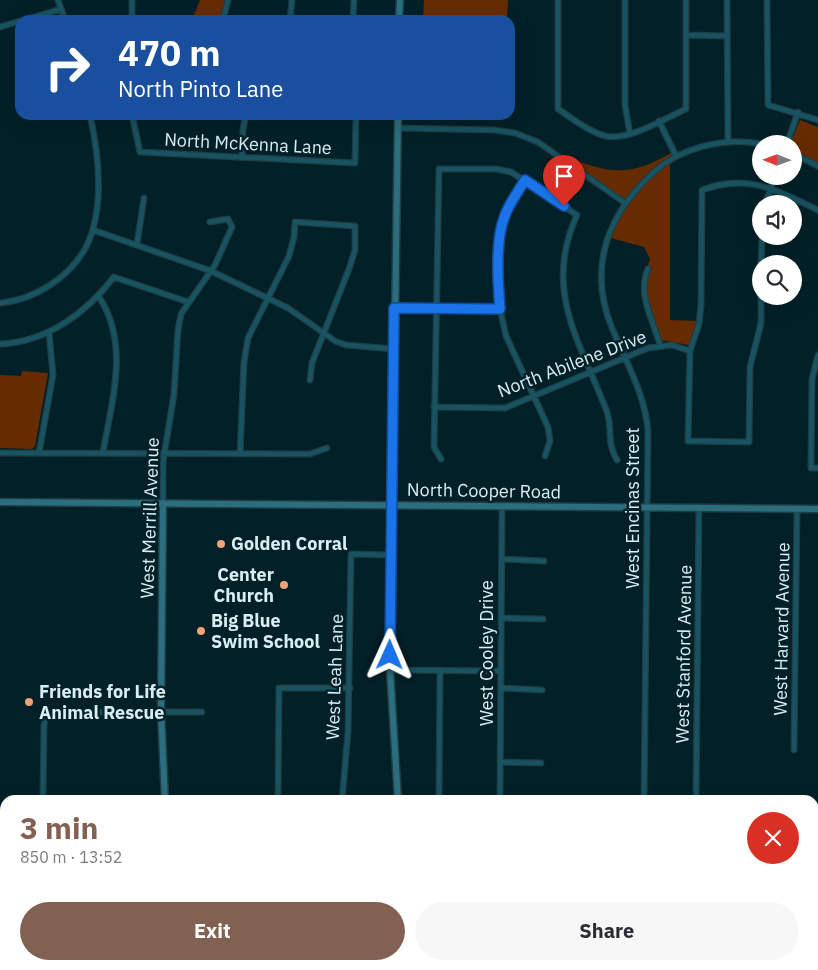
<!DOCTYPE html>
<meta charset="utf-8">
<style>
body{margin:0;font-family:"IBM Plex Sans",sans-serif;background:#f7f7f7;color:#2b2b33;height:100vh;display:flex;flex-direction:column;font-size:19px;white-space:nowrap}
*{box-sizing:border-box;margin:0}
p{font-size:16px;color:#7c7c81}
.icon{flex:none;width:28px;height:28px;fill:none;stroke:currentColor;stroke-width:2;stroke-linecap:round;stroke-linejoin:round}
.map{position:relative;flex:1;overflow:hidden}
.side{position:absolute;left:0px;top:795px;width:819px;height:175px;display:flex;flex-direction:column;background:#fff;border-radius:15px 15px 0 0;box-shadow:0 5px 20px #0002}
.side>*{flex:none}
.banner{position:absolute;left:15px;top:15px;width:500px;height:105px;border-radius:15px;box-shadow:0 5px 20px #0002;background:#1a4fa0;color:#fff;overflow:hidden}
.needle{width:32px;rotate:271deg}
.controls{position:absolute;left:752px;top:135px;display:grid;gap:10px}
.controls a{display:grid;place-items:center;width:50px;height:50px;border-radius:50%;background:#fff;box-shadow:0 5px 20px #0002;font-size:25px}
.pin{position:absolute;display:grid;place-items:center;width:42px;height:42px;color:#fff;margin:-51px -21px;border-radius:50% 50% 50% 0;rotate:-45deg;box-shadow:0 0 5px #0007}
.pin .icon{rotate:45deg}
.me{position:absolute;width:55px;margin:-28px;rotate:1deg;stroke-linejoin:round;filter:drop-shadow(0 0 4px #0008)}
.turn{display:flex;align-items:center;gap:18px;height:105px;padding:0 20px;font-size:22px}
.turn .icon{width:65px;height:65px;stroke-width:2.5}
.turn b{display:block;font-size:35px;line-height:42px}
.round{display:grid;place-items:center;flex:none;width:52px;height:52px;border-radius:26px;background:#f7f7f7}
.overview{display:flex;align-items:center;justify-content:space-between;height:85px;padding:0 20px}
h1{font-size:30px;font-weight:800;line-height:38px;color:#836152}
.primary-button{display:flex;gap:10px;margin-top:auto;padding:10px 20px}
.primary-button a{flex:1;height:58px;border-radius:30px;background:#836152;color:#fff;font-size:20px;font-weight:800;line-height:58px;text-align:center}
.primary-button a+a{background:#f7f7f7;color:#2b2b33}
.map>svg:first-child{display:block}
</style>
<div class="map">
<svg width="818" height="970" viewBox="0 0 818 970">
<rect width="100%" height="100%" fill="#022027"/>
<path fill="#672b00" d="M200 0H228L223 20H192Z
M424 0H508L507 20H423Z
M800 120 818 127V164L794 152V144H790Z
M671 153 676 159 670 162V320L697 321 689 345 660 340 646 296 644 278 650 259 644 247 611 238 625 205 576 171 581 162C617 176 638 172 671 153Z
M22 371 48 373 35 446 32 449 0 448V375L21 376Z"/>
<path fill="#8b4311" d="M715 965H768V970H711Z"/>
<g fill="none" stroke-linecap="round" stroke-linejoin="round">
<defs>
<path id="street" d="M58 0 65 20
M558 0V109C572 118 586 130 602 135 625 144 665 118 686 109V0
M625 0V105L630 134
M727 0 728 142
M767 0 768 105 818 120
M24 20 61 9
M132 20V0
M223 20 228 0
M290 20 292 0
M353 20 354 0
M0 27 20 21
M686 35 727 36
M132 115 140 152 355 163 356 115
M659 121 676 156
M397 128 494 130 515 133 538 142 625 203
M787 144 798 112
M794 154 818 166
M242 158 243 129 246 115
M525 180 504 218 500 233V309L506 336 548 427 550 441 545 456
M765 204 775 176
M93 230 211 271 288 308 335 341 346 345 394 349
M137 244 144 198
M761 264 762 236
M648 269C637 294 653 320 660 345
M761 284V323L750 367 749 442 688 441 690 351 699 324 701 305 702 190C748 173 776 190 818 210
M99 297C130 343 112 401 103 452
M0 303C40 299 82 270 93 229 103 193 98 151 90 115
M394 307 500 309
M0 344C47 342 86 313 114 277L188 302
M818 355 812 379 811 468H818
M434 407 505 408 648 348 672 345 690 351
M0 453 310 454 327 448
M39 453 53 375 49 332
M240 454 244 362 248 338 289 256 294 237 295 222 355 226V250L349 269 312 363 310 380
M441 459 434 447 439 169H496L511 172 577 215C542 291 581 343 607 412 613 430 606 442 617 460
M163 503V462L174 394 178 330 181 314 215 265 232 227 228 219 210 222
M502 559 544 561
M501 618 543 619
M390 670 501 671
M501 688 542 690
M794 750 797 508
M500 762 541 763
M43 800 44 725 46 717 52 715 109 712H202
M278 800 279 688H350
M342 800 348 732 351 554 390 555
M439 800 440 670
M500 800 502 506
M644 800 648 431C645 394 626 362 612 328 587 267 608 213 655 171 682 147 726 137 761 144
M696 800 699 507
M42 970V965
M277 970V965
M337 970V965
M437 970V965
M498 970V965
M643 970V965"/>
<path id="secondary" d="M399 20 400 0
M0 502 818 509
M163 503 161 712 165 800
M398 800 390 670 398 115
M163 970V965
M394 970V965"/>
</defs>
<use href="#street" stroke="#203d44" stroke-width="7"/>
<use href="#secondary" stroke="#203d44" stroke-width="9"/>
<use href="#street" stroke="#175360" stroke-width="4.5"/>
<use href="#secondary" stroke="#2b6e7e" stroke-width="6"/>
<path stroke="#9bb3b9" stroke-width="1" stroke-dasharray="6 6" stroke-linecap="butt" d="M814 823 818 818
M702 970 706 965"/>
</g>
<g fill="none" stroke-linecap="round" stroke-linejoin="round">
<defs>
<path id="route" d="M390 655 394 308 500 309C498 283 495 243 504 218 508 205 518 192 525 180L564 206"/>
</defs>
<use href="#route" stroke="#114b97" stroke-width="12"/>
<use href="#route" stroke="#1a73e8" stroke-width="9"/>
</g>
<g fill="#efa378" stroke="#022027" stroke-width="2">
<circle cx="221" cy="544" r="5"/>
<circle cx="284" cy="585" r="5"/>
<circle cx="201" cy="631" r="5"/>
<circle cx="29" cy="702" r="5"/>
</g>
<g text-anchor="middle" stroke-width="5" stroke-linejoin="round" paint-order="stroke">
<g font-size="18" fill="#d9eef4" stroke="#022027">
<text transform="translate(248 144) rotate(3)" y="6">North McKenna Lane</text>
<text transform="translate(572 364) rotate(-21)" y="6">North Abilene Drive</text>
<text transform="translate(484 491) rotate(1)" y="6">North Cooper Road</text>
<text transform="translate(633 508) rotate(-90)" y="6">West Encinas Street</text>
<text transform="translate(150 518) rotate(-88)" y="6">West Merrill Avenue</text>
<text transform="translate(782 629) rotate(-89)" y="6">West Harvard Avenue</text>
<text transform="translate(487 653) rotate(-90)" y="6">West Cooley Drive</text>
<text transform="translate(684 654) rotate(-89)" y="6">West Stanford Avenue</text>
<text transform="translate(335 677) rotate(-88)" y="6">West Leah Lane</text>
</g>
<g font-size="18" font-weight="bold" fill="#d9eef4" stroke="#022027" text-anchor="start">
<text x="231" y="550">Golden Corral</text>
<text x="274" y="581" text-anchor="end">Center<tspan x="274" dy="21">Church</tspan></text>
<text x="211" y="627">Big Blue<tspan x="211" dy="21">Swim School</tspan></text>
<text x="39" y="698">Friends for Life<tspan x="39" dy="21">Animal Rescue</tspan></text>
</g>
</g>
</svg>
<div class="controls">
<a><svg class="needle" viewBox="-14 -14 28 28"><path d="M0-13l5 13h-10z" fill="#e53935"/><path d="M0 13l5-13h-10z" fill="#7c7c81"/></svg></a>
<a><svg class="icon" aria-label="sound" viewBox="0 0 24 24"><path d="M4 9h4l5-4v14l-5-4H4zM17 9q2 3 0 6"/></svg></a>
<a><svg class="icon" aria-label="search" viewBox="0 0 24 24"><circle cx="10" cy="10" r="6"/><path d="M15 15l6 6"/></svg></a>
</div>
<div class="pin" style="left:564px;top:206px;background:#d93025"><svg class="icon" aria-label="arrive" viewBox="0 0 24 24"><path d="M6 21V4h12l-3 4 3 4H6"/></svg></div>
<svg class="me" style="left:390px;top:655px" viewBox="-20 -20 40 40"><path d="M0-17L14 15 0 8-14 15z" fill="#1a73e8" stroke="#fff" stroke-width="4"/></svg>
<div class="banner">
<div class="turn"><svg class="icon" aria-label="right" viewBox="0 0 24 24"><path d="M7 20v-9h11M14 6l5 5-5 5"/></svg><div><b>470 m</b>North Pinto Lane</div></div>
</div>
<section class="side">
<div class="overview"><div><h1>3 min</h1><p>850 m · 13:52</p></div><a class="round" style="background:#d93025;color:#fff"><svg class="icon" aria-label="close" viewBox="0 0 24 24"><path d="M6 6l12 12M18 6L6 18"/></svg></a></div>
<div class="primary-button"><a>Exit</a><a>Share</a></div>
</section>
</div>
